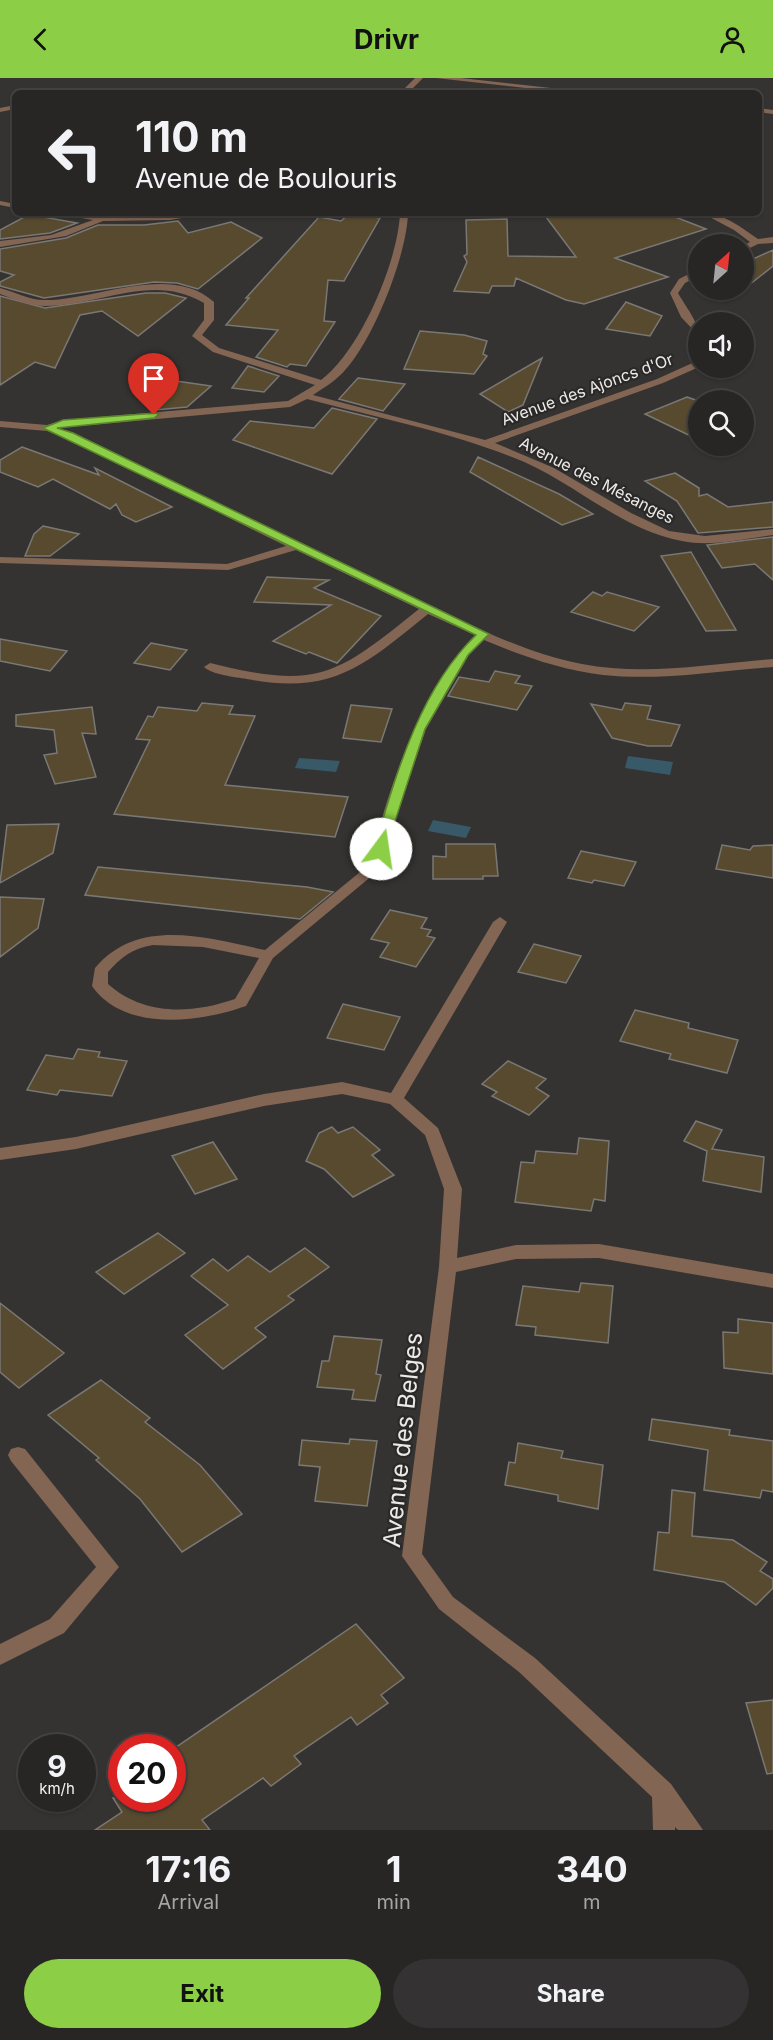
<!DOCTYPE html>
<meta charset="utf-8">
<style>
body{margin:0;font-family:Inter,sans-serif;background:#343232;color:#f1f3f6;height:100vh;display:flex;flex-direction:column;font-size:22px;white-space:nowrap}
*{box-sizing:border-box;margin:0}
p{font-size:20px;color:#a5a5a7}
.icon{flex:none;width:33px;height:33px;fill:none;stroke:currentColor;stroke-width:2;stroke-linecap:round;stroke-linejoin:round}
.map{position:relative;height:1752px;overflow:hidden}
.sheet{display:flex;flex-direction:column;background:#282625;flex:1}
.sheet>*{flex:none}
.banner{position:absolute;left:12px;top:12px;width:750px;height:126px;border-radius:9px;box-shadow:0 2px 4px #0004,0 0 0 2px #444342;background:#282625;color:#f1f3f6;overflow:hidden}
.needle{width:39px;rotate:27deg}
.buttons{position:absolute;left:688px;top:156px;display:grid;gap:12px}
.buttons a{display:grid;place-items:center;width:66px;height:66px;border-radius:50%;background:#282625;box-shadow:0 2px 4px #0004,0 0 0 2px #444342;font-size:30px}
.speed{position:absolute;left:18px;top:1656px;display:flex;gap:12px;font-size:30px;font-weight:700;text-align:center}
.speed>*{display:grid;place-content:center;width:78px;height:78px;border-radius:50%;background:#282625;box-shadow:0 2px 4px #0004,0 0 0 2px #444342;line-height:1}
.speed small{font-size:15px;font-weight:400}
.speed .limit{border:9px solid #d22;background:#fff;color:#111}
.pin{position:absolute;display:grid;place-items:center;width:51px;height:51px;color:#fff;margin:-62px -26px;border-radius:50% 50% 50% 0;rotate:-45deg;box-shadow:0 0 6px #0007}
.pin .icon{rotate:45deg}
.me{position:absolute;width:66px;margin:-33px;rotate:14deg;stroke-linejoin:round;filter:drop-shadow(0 0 4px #0008)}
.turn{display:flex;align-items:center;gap:21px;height:126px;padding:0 24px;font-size:27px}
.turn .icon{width:78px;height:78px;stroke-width:2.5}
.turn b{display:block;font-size:42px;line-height:51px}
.eta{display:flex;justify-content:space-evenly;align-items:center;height:102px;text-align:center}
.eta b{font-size:36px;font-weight:700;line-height:42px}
.primary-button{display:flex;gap:12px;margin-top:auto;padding:12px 24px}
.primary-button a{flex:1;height:69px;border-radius:36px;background:#8cce45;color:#111;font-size:24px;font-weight:700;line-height:69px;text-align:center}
.primary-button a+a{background:#343232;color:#f1f3f6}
header{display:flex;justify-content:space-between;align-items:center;height:78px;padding:0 24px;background:#8cce45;color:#111;font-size:27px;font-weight:700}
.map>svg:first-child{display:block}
</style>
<header><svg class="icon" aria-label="back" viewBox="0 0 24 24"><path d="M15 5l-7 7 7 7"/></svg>Drivr<svg class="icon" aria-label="person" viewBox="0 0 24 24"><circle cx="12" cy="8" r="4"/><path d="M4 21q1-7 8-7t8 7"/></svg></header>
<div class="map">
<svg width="773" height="1752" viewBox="0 0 773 1752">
<rect width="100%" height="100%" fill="#353331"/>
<path fill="#385967" d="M628 678 673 684 670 697 625 690Z
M299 680 340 683 336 694 295 690Z
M433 742 471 749 466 760 428 753Z"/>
<path fill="#574a2f" stroke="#7a7875" stroke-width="1.5" d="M350 135 380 140 344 203 328 202 324 243 335 244 306 288 290 286 287 289 256 279 278 252 226 247 249 220H246L319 139 341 143Z
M543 135H665L706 151 615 180 668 199 584 226 566 222 516 200 514 208H492L489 215 454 213 467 184 464 178 467 176 466 142 507 141 508 178 576 179Z
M28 137H32L77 145 50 155 0 161V152Z
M178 143 188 155 231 144 262 160 198 211 177 205 154 204 44 220 0 208V204L14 197 0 193V171L66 160 98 147H144Z
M773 172V188L744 211V185Z
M146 215H165L186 220 138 258 102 233 80 237 55 290 35 284 0 307V218L45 230Z
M626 224 662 238 650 258 606 251Z
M420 253 464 257 487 263 483 276 487 278 474 296 404 291Z
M542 280 523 327 508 334 480 316Z
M248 288 279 298 264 314 232 310Z
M146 296 169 302 211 308 187 329 155 332Z
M358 300 405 306 383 333 339 321Z
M687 319 699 323V362L645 336Z
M332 330 377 341 332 396 233 362 250 343 314 350Z
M22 369 99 397 95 390 172 429 136 444 122 437 116 426 110 431 53 401 38 409 0 394V382Z
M478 379 559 416 593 436 562 447 470 394Z
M675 395 699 410V418L707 416 728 429 773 424V449L698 455 677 423 645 403Z
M43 448 79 456 50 478H25L34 456Z
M773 459V502L755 486 722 490 707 467Z
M691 474 736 552 706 553 661 478Z
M267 499 329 502 314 510 381 538 337 585 309 574 306 576 273 563 331 527 254 524Z
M593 514 602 518 607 514 659 529 634 553 571 534Z
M0 561 67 573 50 593 0 583Z
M151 565 187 572 170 592 134 585Z
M495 593 520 598 515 605 532 608 517 632 448 618 459 599 489 604Z
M202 625 233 628 229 636 255 638 225 707 348 719 335 759 114 736 150 662 136 661 148 638 153 639 158 629 197 633Z
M625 625 651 628 647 641 680 647 671 668H648L612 660 591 626 622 632Z
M351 627 392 631 381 664 343 660Z
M92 629 96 656 82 655 96 699 55 706 44 677 57 675 54 652 16 648V637Z
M59 746 53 775 0 805 7 747Z
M446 766H495L498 798H483V801H433V778L446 779Z
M722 767 750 772 753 768 773 767V800L716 791Z
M581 773 636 784 624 808 594 802 592 805 568 800Z
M98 789 307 809 333 814 300 841 85 817Z
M0 819 44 821 38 850 0 879Z
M390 832 427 840 421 850 431 852 427 858 435 860 416 889 380 879 389 865 371 861Z
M534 866 581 878 566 905 518 894Z
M343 926 400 939 384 972 327 960Z
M635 932 689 945 688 950 738 962 727 995 669 981 671 976 620 963Z
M78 971 100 974 98 979 127 983 112 1018 60 1012 57 1017 27 1012 46 977 73 981Z
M508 983 546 1001 536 1010 549 1018 529 1037 492 1018 497 1014 482 1006Z
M696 1043 722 1052 712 1071 764 1079 761 1114 703 1103 707 1073 684 1063Z
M332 1049 338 1055 353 1049 380 1072 372 1077 394 1097 353 1119 324 1091 306 1083 319 1055Z
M579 1060 609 1063 605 1123 594 1121 591 1133 515 1124 521 1084 534 1085 536 1073 577 1076Z
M213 1064 237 1101 195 1116 172 1078Z
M158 1155 185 1175 124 1216 96 1194Z
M305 1170 329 1189 288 1218 294 1222 255 1250 266 1259 223 1291 185 1257 228 1227 191 1198 213 1181 228 1193 248 1178 270 1194Z
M581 1205 613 1208 608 1265 535 1257 536 1249 516 1247 523 1208 579 1214Z
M0 1225 64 1275 19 1310 0 1294Z
M738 1241 773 1245V1296L724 1290 723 1254 738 1255Z
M334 1258 382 1262 376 1296 381 1297 375 1323 352 1321 354 1312 317 1309 322 1283H329Z
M101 1302 150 1340 145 1344 200 1387 242 1436 182 1474 140 1421 96 1382 99 1380 48 1337Z
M652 1341 730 1352 729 1357 773 1363V1414L762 1412 760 1420 704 1412 708 1372 649 1362Z
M350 1361 377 1363 367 1428 315 1423 320 1389 299 1387 302 1362 349 1366Z
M518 1365 563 1373 561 1380 603 1387 598 1431 558 1423V1417L505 1407 509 1384 515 1385Z
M672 1412 695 1415 692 1458 733 1462 767 1484 760 1493 773 1501V1510L756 1527 724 1504 654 1492 658 1454 669 1455Z
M356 1546 404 1600 381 1617 388 1625 357 1647 351 1639 294 1678 301 1686 271 1708 263 1700 202 1742 210 1752H95L122 1734 113 1720H172V1672Z
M773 1622V1695L767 1696 746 1625Z"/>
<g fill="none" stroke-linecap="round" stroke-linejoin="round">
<path fill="#836553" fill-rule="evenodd" d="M415 0H423L408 15H400Z
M436 0H461L596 15H570Z
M15 27V31L0 34V30Z
M759 30 773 32V36L759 34Z
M0 123 15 126V130L0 127Z
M52 135 132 139 212 135 170 142 103 143 66 158 0 169V163L51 157 93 142Z
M400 135H408C407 177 374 260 346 291 337 302 325 309 313 317L485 362 657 301 699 282V289L663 305 495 365 554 390 631 435 669 453 705 458 773 451V457C744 461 712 469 682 463 620 452 571 401 512 379 446 353 375 339 307 321L290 329 58 350 74 355C181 408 289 461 397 512 457 539 517 574 582 586 645 598 710 586 773 581V589C717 593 659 603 603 597 562 592 522 578 484 562L469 577 426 651 391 755 385 787 273 880 246 928C201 944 125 955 92 908L95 890C139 838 207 860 265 872L371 785C385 715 424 608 475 557L428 536C366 586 333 618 247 601 235 599 213 597 204 589L210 585C318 612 336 598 419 531L296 472 228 492 0 485V479L227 486 286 468 66 359 47 353 0 349V343L47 347 63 342 288 323 315 307 213 274 192 258 204 242V225C152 194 101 228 45 228 30 228 14 221 0 216V210C15 214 29 222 44 222 95 223 170 184 214 224V242L202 257 219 270 321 302C360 273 398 184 400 135ZM153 867 203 869 259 880 235 921C191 936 144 938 108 906V894C121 879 133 870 153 867Z
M702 135C723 135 741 149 758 161L773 159V165L758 166 744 173V167L750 164 734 152Z
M699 191V198L685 205 678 215C685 228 699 244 699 258L681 239 670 215 679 201Z
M500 839 507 844 404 1020 438 1050 462 1111 457 1180 516 1167 599 1166 773 1196V1210L599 1180 516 1181 456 1194 422 1476 453 1519 535 1580 671 1706 703 1752H678L675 1749V1752H653L652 1719 519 1594 439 1531 402 1478 439 1189 444 1111 425 1057 390 1026 342 1016 264 1028 76 1071 0 1082V1070L76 1059 264 1016 342 1004 391 1015 493 844Z
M18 1369 25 1371 119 1489 64 1555 0 1587V1566L50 1541 96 1489 11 1383 8 1377 11 1371Z"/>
</g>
<path fill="#8cce45" stroke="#5b862d" stroke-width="1.5" d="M157 335 158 337 154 340 57 350 73 355 489 556 468 577 425 651 385 774H376L374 771C396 697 419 612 476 557L43 350 63 342Z"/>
<g text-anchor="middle" stroke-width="4.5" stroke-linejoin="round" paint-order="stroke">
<g font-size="16" fill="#ebeae8" stroke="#2b2927">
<text transform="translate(587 311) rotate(-20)" y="6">Avenue des Ajoncs d'Or</text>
<text transform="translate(597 402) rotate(27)" y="6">Avenue des Mésanges</text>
</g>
<g font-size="24" fill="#ebeae8" stroke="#2b2927">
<text transform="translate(403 1362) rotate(-84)" y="8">Avenue des Belges</text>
</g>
</g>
</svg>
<div class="buttons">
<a><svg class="needle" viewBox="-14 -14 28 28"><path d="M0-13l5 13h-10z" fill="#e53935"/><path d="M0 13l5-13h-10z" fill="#a5a5a7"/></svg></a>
<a><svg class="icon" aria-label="sound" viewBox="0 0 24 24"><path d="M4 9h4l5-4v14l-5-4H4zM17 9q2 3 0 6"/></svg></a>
<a><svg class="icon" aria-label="search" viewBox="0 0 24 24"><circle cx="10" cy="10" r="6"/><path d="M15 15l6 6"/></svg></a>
</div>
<div class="speed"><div>9<small>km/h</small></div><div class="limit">20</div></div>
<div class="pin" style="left:154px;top:337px;background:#d93025"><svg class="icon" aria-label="arrive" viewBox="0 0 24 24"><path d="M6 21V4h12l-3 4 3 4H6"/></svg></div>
<svg class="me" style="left:381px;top:771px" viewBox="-20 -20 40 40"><circle r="19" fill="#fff"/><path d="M0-13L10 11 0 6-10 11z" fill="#8cce45"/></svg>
<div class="banner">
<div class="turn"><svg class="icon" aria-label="left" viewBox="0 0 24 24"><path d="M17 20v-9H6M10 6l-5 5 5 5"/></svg><div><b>110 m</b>Avenue de Boulouris</div></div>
</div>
</div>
<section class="sheet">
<div class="eta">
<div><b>17:16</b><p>Arrival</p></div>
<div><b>1</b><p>min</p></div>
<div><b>340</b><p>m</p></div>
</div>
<div class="primary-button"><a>Exit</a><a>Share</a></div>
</section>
